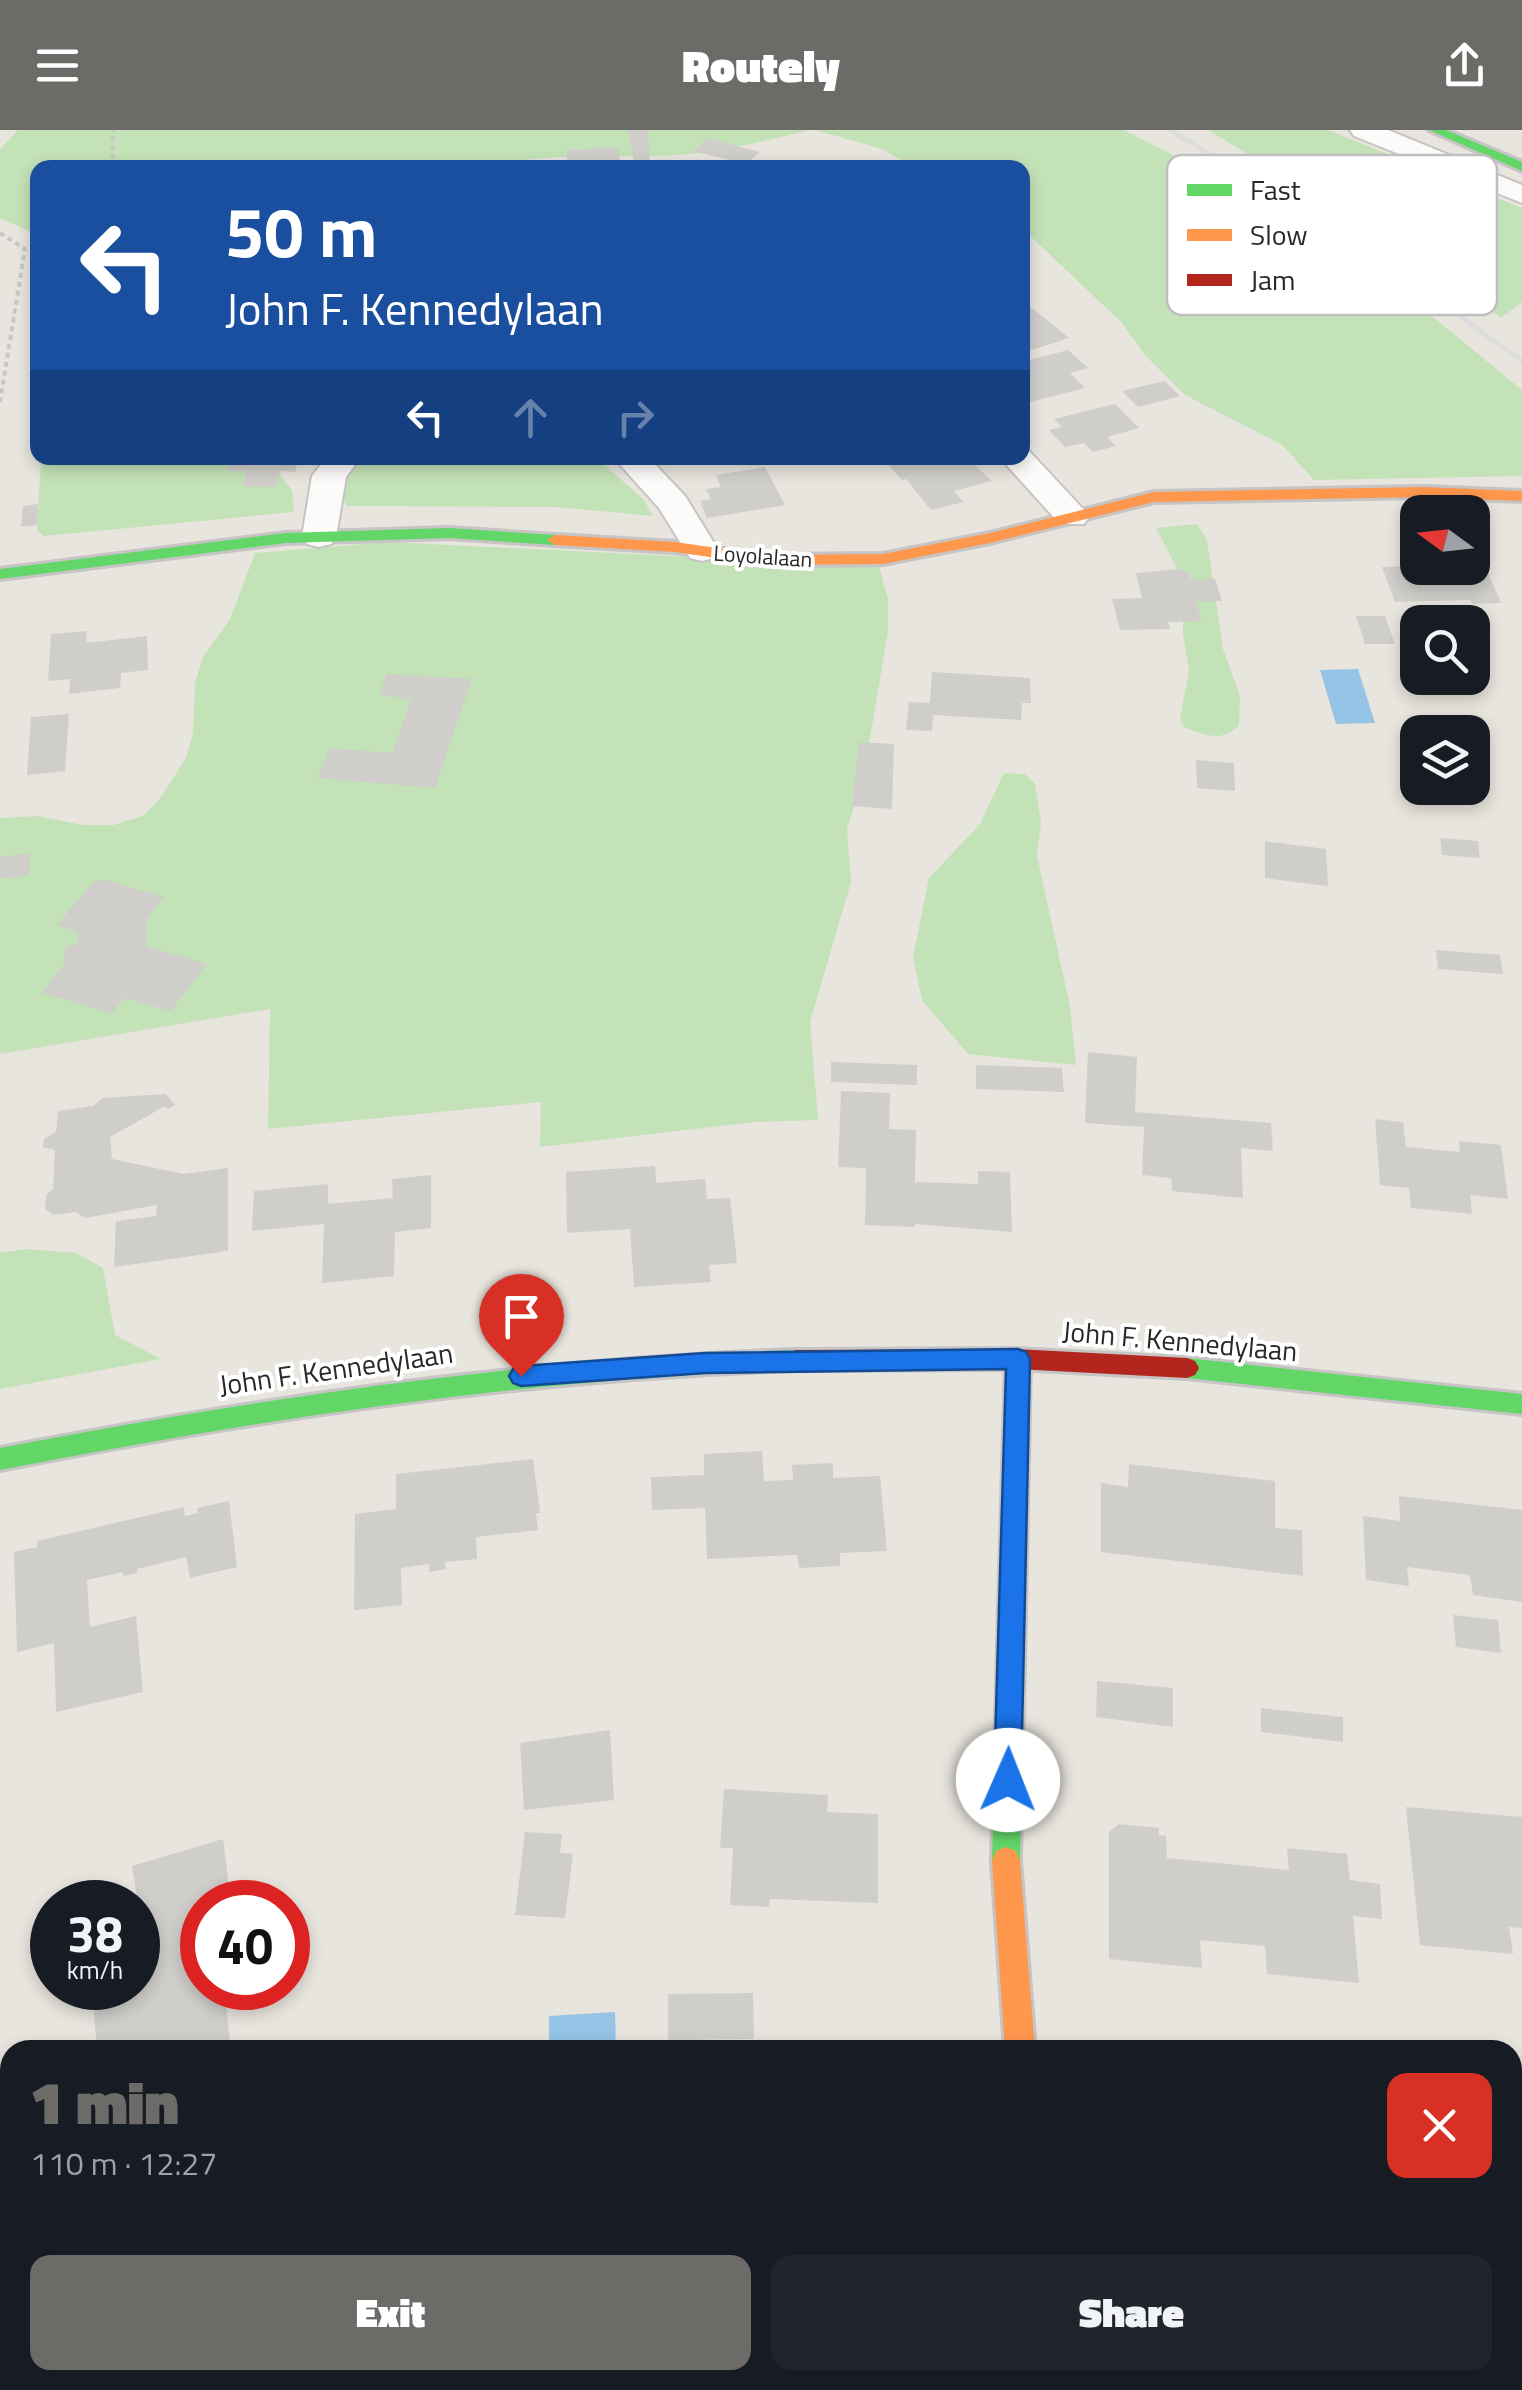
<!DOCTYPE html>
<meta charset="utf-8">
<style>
body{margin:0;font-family:"Titillium Web",sans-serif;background:#20242c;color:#f1f3f6;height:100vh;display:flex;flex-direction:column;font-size:38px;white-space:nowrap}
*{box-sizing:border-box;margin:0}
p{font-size:32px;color:#9ea1a6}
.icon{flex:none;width:55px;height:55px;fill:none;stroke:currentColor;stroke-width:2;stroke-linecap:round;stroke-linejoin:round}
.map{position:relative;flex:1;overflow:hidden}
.drawer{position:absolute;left:0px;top:1910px;width:1522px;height:350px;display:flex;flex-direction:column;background:#171b24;border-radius:30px 30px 0 0;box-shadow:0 5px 15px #0003}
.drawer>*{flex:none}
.hud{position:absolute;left:30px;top:30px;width:1000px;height:305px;border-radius:20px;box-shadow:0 5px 15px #0003;background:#1a4fa0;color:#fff;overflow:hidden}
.needle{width:65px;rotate:285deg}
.fabs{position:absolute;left:1400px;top:365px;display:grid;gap:20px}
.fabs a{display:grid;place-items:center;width:90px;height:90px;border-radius:20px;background:#171b24;box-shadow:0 5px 15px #0003;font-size:50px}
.speed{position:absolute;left:30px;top:1750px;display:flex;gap:20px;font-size:50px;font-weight:700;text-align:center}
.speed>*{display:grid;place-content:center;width:130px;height:130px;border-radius:50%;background:#171b24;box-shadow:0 5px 15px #0003;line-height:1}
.speed small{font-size:25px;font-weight:400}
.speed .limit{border:15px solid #d22;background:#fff;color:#111}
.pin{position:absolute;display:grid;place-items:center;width:85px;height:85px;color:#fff;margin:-102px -42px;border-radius:50% 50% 50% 0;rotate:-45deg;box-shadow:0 0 10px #0007}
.pin .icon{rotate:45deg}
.me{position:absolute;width:110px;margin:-55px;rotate:1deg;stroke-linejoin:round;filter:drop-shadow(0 0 8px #0008)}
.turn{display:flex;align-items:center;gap:35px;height:210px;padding:0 30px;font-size:45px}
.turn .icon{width:130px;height:130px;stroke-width:2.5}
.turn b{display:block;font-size:70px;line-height:85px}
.lanes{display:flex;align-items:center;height:95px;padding:0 30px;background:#0003;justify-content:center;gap:50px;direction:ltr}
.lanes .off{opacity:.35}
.round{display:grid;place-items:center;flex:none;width:105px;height:105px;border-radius:20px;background:#20242c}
.headline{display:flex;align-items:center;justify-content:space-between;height:170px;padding:0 30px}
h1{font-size:60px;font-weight:800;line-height:75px;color:#6c6b68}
.action{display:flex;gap:20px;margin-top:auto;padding:20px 30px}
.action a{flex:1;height:115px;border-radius:20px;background:#6c6b68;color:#fff;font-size:40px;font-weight:800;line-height:115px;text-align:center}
.action a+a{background:#20242c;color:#f1f3f6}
header{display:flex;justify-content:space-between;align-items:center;height:130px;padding:0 30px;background:#6c6b68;color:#fff;font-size:45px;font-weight:800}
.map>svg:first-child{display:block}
</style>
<header><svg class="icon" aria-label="menu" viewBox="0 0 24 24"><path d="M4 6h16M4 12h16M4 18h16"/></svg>Routely<svg class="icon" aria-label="share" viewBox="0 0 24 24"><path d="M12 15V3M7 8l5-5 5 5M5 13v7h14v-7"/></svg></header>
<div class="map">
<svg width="1522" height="2260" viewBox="0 0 1522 2260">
<rect width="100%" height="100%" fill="#e8e5de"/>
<path fill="#c4e2b8" d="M18 0H810C765 11 721 22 674 25 614 29 549 21 491 37L38 38 37 105 0 88V19Z
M815 0H1124L1206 42 1309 102 1427 182 1522 260V346L1314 350 1282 315 1185 265 1145 225 1122 193 1023 99 1022 38 914 37 882 19Z
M1208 0H1328L1522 78V172L1501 188 1399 115Z
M41 328H165L166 333 226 330 275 339 292 360 294 382 44 406 37 400Z
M357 328H597L644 370 653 386 556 377 347 376 338 362Z
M1197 394 1207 410 1223 519 1240 566 1239 596C1221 613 1205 605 1184 597L1180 589 1189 540 1183 504V469L1176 437 1156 398Z
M388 412 879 436 888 469V501L863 650 847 698 851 752 810 892 818 990 755 992 540 1017 541 972 268 999 270 879 0 924V688L37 686 83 695H113L143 686 159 670 186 628 193 603 195 553 203 527 230 489 255 423Z
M1004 643 1025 644 1035 654 1041 692 1037 726 1070 876 1076 935 968 924 922 870 913 828 929 748 980 694Z
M26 1119 76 1123 103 1138 115 1205 161 1229 0 1259V1123Z"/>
<path fill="#95c4e6" d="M1358 539 1375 593 1336 594 1320 540Z
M615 1882 616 1920H549V1886Z"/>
<path fill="#d0ceca" d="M628 0H648L650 31 634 32Z
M707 8 760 22 746 34 693 21Z
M618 17 621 38H568L566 20Z
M1022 170 1069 208 1032 220 1022 214Z
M1068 220 1088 238 1070 243 1085 258 1022 274V232Z
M1165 251 1180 266 1138 277 1122 261Z
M1115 274 1139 298 1107 307 1116 316 1093 322 1084 313 1065 317 1049 300 1062 297 1054 289Z
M232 328H299L295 342 281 341 275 357 242 356 247 341H227Z
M887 328H967L992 351 954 361 963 372 931 380 906 349 902 350 885 331Z
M765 337 785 375 707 388 700 371 711 369 706 359 721 357 716 345Z
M38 374 37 395 21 397 23 376Z
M1484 434 1501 473 1472 474 1470 470 1395 472 1382 437Z
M1179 439 1188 442 1190 450 1215 449 1222 471 1196 472 1202 491 1168 492 1170 499 1120 500 1112 469 1142 468 1136 443Z
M1356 486H1385L1395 514H1365Z
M87 501 86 513 147 506 148 540 121 543 120 558 69 564 70 549 48 551 51 504Z
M932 542 1030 548 1031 573H1022L1021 590 933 585 932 601 906 600 909 572 930 573Z
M387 544 472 549 435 658 317 648 330 618 392 623 411 570 379 564Z
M69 584 65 641 27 645 31 587Z
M859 612 894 614 892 679 852 676Z
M1196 630 1234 633 1235 661 1197 658Z
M1440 708 1478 711 1480 728 1442 725Z
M1265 711 1326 719 1328 756 1265 748Z
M30 723 29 745 0 749V727Z
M105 750 164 767 147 788 146 816 207 834 171 881 124 868 112 883 42 863 64 834 65 816 77 814V801L57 795 94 751Z
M1436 820 1500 825 1503 844 1438 839Z
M1088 922 1137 927 1135 982 1271 993 1273 1021 1241 1018 1243 1068 1172 1061 1171 1048 1142 1045 1144 997 1085 993Z
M831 932 917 935V955L831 952Z
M976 935 1062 938 1064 962 976 959Z
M841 961 890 963 889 999 916 1000 915 1052 978 1054V1041L1010 1042 1012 1102 915 1094V1097L865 1095 866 1038 838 1037Z
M166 964 175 975 168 979 165 976 110 1007 112 1029 184 1044 228 1038V1121L114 1137 116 1091 156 1086 157 1075 85 1088 76 1082 53 1085 45 1079 46 1065 53 1059 55 1020 43 1017 44 1009 56 1002 58 981 93 976 103 968Z
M1375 989 1403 992 1406 1017 1460 1022 1459 1011 1501 1015 1508 1069 1470 1065 1472 1084 1411 1078 1409 1058 1380 1055Z
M655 1036 656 1053 705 1049 707 1069 730 1068 737 1133 709 1135 711 1152 634 1157 630 1099 567 1103 566 1042Z
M431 1045V1098L395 1102 394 1146 322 1153 324 1094 252 1101 254 1061 328 1054V1074L393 1068 392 1049Z
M762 1321 764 1351 793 1350 792 1335 833 1333V1348L880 1346 887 1421 840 1423V1436L799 1438 797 1425 707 1429 705 1378 652 1380 651 1347 704 1345V1324Z
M533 1329 540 1383H536L538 1400 476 1407 477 1429 445 1432 446 1439 429 1442V1434L401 1438 402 1475 354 1480 355 1384 396 1379V1344Z
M1129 1334 1275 1351V1398L1302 1400 1303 1446 1101 1422V1353L1128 1357Z
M1399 1366 1522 1380V1472L1473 1465 1470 1445 1407 1437 1409 1456 1366 1450 1363 1386 1400 1391Z
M229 1371 237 1437 190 1448 186 1427 137 1439V1443L123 1446V1442L87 1450 90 1497 136 1486 143 1562 56 1582 54 1513 17 1522 14 1422 37 1417V1411L184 1377 185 1386 198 1383 197 1378Z
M1453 1485 1498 1490 1501 1523 1456 1517Z
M1097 1551 1173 1558V1597L1096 1587Z
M1261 1578 1343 1587V1612L1261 1602Z
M610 1600 614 1670 524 1680 520 1613Z
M724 1659 828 1665 827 1682 878 1684V1773L770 1769 769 1777 730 1775 733 1718H720Z
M1406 1677 1522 1687V1798L1509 1797 1513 1824 1420 1815Z
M1119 1694 1159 1698V1705L1166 1706 1167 1728 1289 1740 1287 1718 1347 1724 1350 1750 1380 1754 1382 1789 1353 1786 1359 1853 1267 1844 1265 1816 1200 1810 1202 1838 1109 1829V1702Z
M525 1702 562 1704 560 1723 573 1724 565 1788 515 1785Z
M223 1709 231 1772H202V1858H224L231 1920H97L92 1858H138V1772L132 1736Z
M753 1863 754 1909 668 1910V1864Z
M1512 2091 1522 2092V2225L1512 2224Z
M75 2250H296L297 2260H76Z
M624 2250H825L826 2260H624Z
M903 2250H914L916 2260H858Z
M1200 2250H1245L1248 2260H1202Z
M1469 2250 1472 2260H1427L1426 2258Z"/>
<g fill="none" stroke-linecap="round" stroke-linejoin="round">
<defs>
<path id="street" d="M1350 0H1388L1522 55V73L1354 6Z
M1022 319 1029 321 1084 380 1089 387 1084 394H1060L1000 328H1022Z
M326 328H360L346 347 336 407 331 414 319 417 307 414 302 407 312 346Z
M614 328H649L685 366 719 421 714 428 702 431 690 428 659 378Z
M1512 1938 1522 1939V2001L1512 2000Z
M1033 2250H1101L1103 2260H1035Z"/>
<path id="fast" d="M1429 0H1446L1522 32V41Z
M449 398 555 405 563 410 555 415 449 408 286 413 0 449V439L286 403Z
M1018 1219 1026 1222 1030 1229 1020 1731 1016 1741 1006 1745 996 1741 992 1731 1006 1229 1010 1222Z
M796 1220 804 1223 808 1230 804 1237 796 1240C527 1249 264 1288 0 1340V1318C264 1267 527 1229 796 1220Z
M1187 1228 1522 1264V1284L1187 1248 1179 1245 1175 1238 1179 1231Z"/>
<path id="slow" d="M1423 357 1522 361V371L1423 367 1154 372 990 413 883 434 766 435 675 422 555 415 547 410 555 405 675 412 766 425 883 424 990 403 1154 362Z
M1006 1717 1016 1721 1020 1731 1035 1920H1005L992 1731 996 1721Z"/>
<path id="jam" d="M1016 1219 1187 1228 1195 1231 1199 1238 1195 1245 1187 1248 1016 1239 796 1240 788 1237 784 1230 788 1223 796 1220Z"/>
</defs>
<use href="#street" stroke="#c6c4c4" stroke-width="4"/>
<use href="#fast" stroke="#c6c4c4" stroke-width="6"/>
<use href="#slow" stroke="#c6c4c4" stroke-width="6"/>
<use href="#jam" stroke="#c6c4c4" stroke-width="6"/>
<path stroke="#c8c7c6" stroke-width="4" stroke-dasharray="5 4" stroke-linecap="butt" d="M112 38 113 0
M0 103 25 119 0 272"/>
<use href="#street" fill="#fcfbfa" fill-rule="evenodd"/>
<use href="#fast" fill="#63d668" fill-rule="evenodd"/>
<use href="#slow" fill="#ff974d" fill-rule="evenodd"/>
<use href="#jam" fill="#b3261e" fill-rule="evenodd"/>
<path stroke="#dddcde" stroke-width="5" d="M1170 0 1362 116 1522 231"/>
</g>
<path fill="#1a73e8" stroke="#114b97" stroke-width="2.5" d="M1018 1219 1026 1222 1030 1229 1021 1650 1017 1659 1008 1663 998 1659 994 1650 1006 1239 705 1243 521 1256 513 1253 509 1246 513 1239 521 1236 705 1223Z"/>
<g text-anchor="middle" stroke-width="8" stroke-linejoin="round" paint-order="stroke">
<g font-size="22" fill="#292929" stroke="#fff">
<text transform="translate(763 426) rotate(4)" y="8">Loyolalaan</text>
</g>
<g font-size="28" fill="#292929" stroke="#fff">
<text transform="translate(1180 1211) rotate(5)" y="10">John F. Kennedylaan</text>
<text transform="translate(336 1239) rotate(-8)" y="10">John F. Kennedylaan</text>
</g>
</g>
<rect x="1167" y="25" width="330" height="160" rx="15" fill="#fff" stroke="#bfbfbf" stroke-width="2.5"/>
<rect x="1187" y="54" width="45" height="12" fill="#63d668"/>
<rect x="1187" y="99" width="45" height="12" fill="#ff974d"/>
<rect x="1187" y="144" width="45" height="12" fill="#b3261e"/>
<g font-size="28" fill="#292929">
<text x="1250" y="70">Fast</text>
<text x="1250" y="115">Slow</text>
<text x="1250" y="160">Jam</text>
</g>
</svg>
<div class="fabs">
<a><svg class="needle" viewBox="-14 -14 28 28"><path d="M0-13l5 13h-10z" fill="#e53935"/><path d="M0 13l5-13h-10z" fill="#9ea1a6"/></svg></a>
<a><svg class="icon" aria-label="search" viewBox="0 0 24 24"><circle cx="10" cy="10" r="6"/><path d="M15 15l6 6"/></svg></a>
<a><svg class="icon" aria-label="layers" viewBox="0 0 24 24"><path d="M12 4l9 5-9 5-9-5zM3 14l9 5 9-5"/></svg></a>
</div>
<div class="speed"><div>38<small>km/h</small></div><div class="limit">40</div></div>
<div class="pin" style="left:521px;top:1246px;background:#d93025"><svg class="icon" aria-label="arrive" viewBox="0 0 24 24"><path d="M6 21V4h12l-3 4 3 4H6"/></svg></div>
<svg class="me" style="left:1008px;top:1650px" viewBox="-20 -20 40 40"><circle r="19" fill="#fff"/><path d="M0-13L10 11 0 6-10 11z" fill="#1a73e8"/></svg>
<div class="hud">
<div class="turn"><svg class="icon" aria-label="left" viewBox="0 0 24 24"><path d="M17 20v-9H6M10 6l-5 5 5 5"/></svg><div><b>50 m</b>John F. Kennedylaan</div></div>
<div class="lanes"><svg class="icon" aria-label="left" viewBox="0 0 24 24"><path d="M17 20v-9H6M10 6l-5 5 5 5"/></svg><svg class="icon off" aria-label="ahead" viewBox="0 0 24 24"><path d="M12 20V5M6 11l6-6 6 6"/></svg><svg class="icon off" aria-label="right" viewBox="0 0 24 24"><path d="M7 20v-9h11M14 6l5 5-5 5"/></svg></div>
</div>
<section class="drawer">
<div class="headline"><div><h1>1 min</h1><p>110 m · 12:27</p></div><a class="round" style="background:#d93025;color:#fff"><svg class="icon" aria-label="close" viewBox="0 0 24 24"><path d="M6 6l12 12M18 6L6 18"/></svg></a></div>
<div class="action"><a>Exit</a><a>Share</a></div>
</section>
</div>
